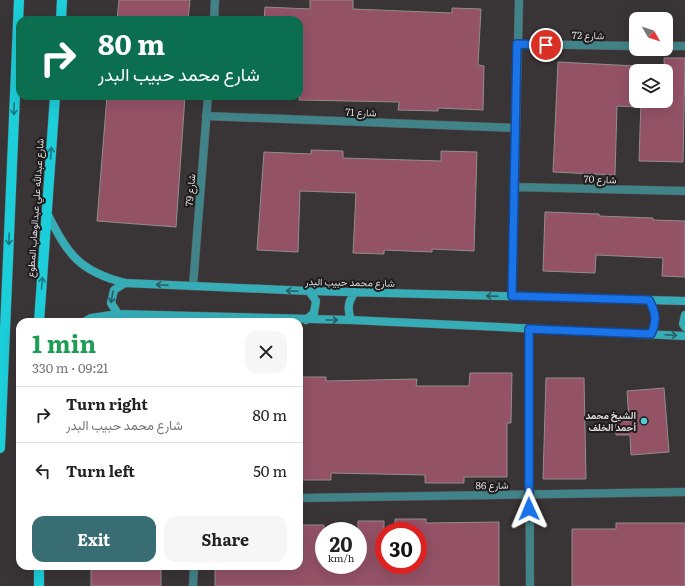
<!DOCTYPE html>
<meta charset="utf-8">
<style>
body{margin:0;font-family:Literata,Vazirmatn,serif;background:#f6f6f6;color:#222;height:100vh;display:flex;flex-direction:column;font-size:15px;white-space:nowrap}
*{box-sizing:border-box;margin:0}
p{font-size:13px;color:#767676}
.icon{flex:none;width:22px;height:22px;fill:none;stroke:currentColor;stroke-width:2;stroke-linecap:round;stroke-linejoin:round}
.map{position:relative;flex:1;overflow:hidden}
.sheet{position:absolute;left:16px;top:318px;width:287px;height:252px;display:flex;flex-direction:column;background:#fff;border-radius:12px;box-shadow:0 4px 16px #0002}
.sheet>*{flex:none}
.hud{position:absolute;left:16px;top:16px;width:287px;height:84px;border-radius:12px;box-shadow:0 4px 16px #0002;background:#0b6e4f;color:#fff;overflow:hidden}
.needle{width:26px;rotate:129deg}
.buttons{position:absolute;left:629px;top:12px;display:grid;gap:8px}
.buttons a{display:grid;place-items:center;width:44px;height:44px;border-radius:8px;background:#fff;box-shadow:0 4px 16px #0002;font-size:20px}
.speed{position:absolute;left:315px;top:522px;display:flex;gap:8px;font-size:20px;font-weight:700;text-align:center}
.speed>*{display:grid;place-content:center;width:52px;height:52px;border-radius:50%;background:#fff;box-shadow:0 4px 16px #0002;line-height:1}
.speed small{font-size:10px;font-weight:400}
.speed .limit{border:6px solid #d22;background:#fff;color:#111}
.pin{position:absolute;display:grid;place-items:center;width:34px;height:34px;color:#fff;margin:-17px;border:2px solid #fff;border-radius:50%;box-shadow:0 1px 4px #0007}
.me{position:absolute;width:44px;margin:-22px;rotate:359deg;stroke-linejoin:round;filter:drop-shadow(0 0 3px #0008)}
.turn{display:flex;align-items:center;gap:14px;height:84px;padding:0 16px;font-size:18px}
.turn .icon{width:52px;height:52px;stroke-width:2.5}
.turn b{display:block;font-size:28px;line-height:34px}
.round{display:grid;place-items:center;flex:none;width:42px;height:42px;border-radius:12px;background:#f6f6f6}
.headline{display:flex;align-items:center;justify-content:space-between;height:68px;padding:0 16px}
h1{font-size:24px;font-weight:700;line-height:30px;color:#1e9e55}
.action{display:flex;gap:8px;margin-top:auto;padding:8px 16px}
.action a{flex:1;height:46px;border-radius:12px;background:#386e73;color:#fff;font-size:16px;font-weight:700;line-height:46px;text-align:center}
.action a+a{background:#f6f6f6;color:#222}
ul{padding:0;list-style:none}
li{display:flex;align-items:center;gap:12px;height:56px;padding:0 16px;border-top:1px solid #e0e0e0}
li div{flex:1}
li b{display:block;font-size:15px}
li em{font-style:normal}
.map>svg:first-child{display:block}
</style>
<div class="map">
<svg width="685" height="586" viewBox="0 0 685 586">
<rect width="100%" height="100%" fill="#393435"/>
<path fill="#945267" stroke="#938d8e" d="M119 0H190L188 20H117Z
M310 0H353V9L452 13V8L481 9 478 65 484 66 483 110 438 108V111L398 110 399 102 299 100V20H264L265 7 310 9Z
M664 58H685L683 162 639 161 641 101H666Z
M558 62 636 66V107L617 106 615 175 553 172Z
M107 96H185L176 227 97 221Z
M311 150 343 151V158L441 161V151L477 152 474 251 432 249V252L384 250V254L353 253 356 193 300 191 298 252 257 250 264 152 311 154Z
M545 212 599 214V216L653 218V220L685 221V277L662 276 663 258 596 255 595 273 543 271Z
M470 373H512L511 423H507V477H464V483H425V475L331 473V480H299V377H326V381L417 379 416 386H469Z
M546 378H584L586 479H543Z
M664 388 669 452 631 455 630 435H616L615 421H629L627 391Z
M395 519H426V523L499 522V586H215V566H299V525H324V565H358V521H384V565H418V531H395Z
M616 523H685V586H572V529H616Z
M91 566H161V586H91Z"/>
<g fill="none" stroke-linecap="round" stroke-linejoin="round">
<defs>
<path id="street" d="M214 20 215 0
M517 44 636 46
M666 46H685
M206 116 515 128
M514 187 685 191
M193 286 208 96
M512 296 519 0
M529 329 530 586
M299 498 685 492
M193 586 194 566"/>
<path id="secondary" d="M47 213C68 254 78 271 125 283L309 291 685 301
M649 300C656 313 657 321 651 334
M118 314 111 303 114 290 125 283
M685 315 683 324 685 327
M306 320 314 313 316 301 309 291
M351 320C347 308 348 302 355 292
M84 322 91 318 118 314 195 316 351 320 685 336"/>
<path id="primary" d="M61 20 62 0
M39 322 55 96
M0 448 19 0
M39 566V586"/>
</defs>
<use href="#street" stroke="#575253" stroke-width="9"/>
<use href="#secondary" stroke="#575253" stroke-width="9"/>
<use href="#primary" stroke="#575253" stroke-width="11"/>
<use href="#street" stroke="#408388" stroke-width="8"/>
<use href="#secondary" stroke="#36adb6" stroke-width="8"/>
<use href="#primary" stroke="#1cceda" stroke-width="10"/>
</g>
<defs><path id="oneway-shaft" d="M-6 0H5M1.5-3L5.5 0L1.5 3" fill="none" stroke-width="1.6" stroke-linecap="round" stroke-linejoin="round"/></defs>
<g stroke="#1e757c">
<use href="#oneway-shaft" transform="translate(14 109) rotate(92)"/>
<use href="#oneway-shaft" transform="translate(51 153) rotate(-86)"/>
<use href="#oneway-shaft" transform="translate(9 239) rotate(92)"/>
<use href="#oneway-shaft" transform="translate(42 283) rotate(-86)"/>
</g>
<g stroke="#295d62">
<use href="#oneway-shaft" transform="translate(162 285) rotate(-177)"/>
<use href="#oneway-shaft" transform="translate(292 291) rotate(-177)"/>
<use href="#oneway-shaft" transform="translate(492 296) rotate(-178)"/>
<use href="#oneway-shaft" transform="translate(112 297) rotate(101)"/>
<use href="#oneway-shaft" transform="translate(332 320)"/>
<use href="#oneway-shaft" transform="translate(671 335) rotate(3)"/>
</g>
<g fill="none" stroke-linecap="round" stroke-linejoin="round">
<defs>
<path id="route" d="M529 509V329L651 334C657 321 656 313 649 300L512 296 517 44 546 45"/>
</defs>
<use href="#route" stroke="#114b97" stroke-width="10"/>
<use href="#route" stroke="#1a73e8" stroke-width="7"/>
</g>
<circle fill="#52ccd5" stroke="#1f1c1d" stroke-width="1.5" cx="644" cy="421" r="4"/>
<g text-anchor="middle" stroke-width="4" stroke-linejoin="round" paint-order="stroke">
<g font-size="10" fill="#dedbdc" stroke="#1f1c1d">
<text transform="translate(588 35) rotate(1)" y="4">شارع 72</text>
<text transform="translate(361 112) rotate(2)" y="4">شارع 71</text>
<text transform="translate(600 179) rotate(2)" y="4">شارع 70</text>
<text transform="translate(190 190) rotate(-85)" y="4">شارع 79</text>
<text transform="translate(35 208) rotate(-86)" y="4">شارع عبدالله علي عبدالوهاب المطوع</text>
<text transform="translate(350 282) rotate(1)" y="4">شارع محمد حبيب البدر</text>
<text transform="translate(492 485) rotate(-1)" y="4">شارع 86</text>
</g>
<g font-size="10" font-weight="bold" fill="#dedbdc" stroke="#1f1c1d" text-anchor="end">
<text x="636" y="419">الشيخ محمد<tspan x="636" dy="12">أحمد الخلف</tspan></text>
</g>
</g>
</svg>
<div class="buttons">
<a><svg class="needle" viewBox="-14 -14 28 28"><path d="M0-13l5 13h-10z" fill="#e53935"/><path d="M0 13l5-13h-10z" fill="#767676"/></svg></a>
<a><svg class="icon" aria-label="layers" viewBox="0 0 24 24"><path d="M12 4l9 5-9 5-9-5zM3 14l9 5 9-5"/></svg></a>
</div>
<div class="speed"><div>20<small>km/h</small></div><div class="limit">30</div></div>
<div class="pin" style="left:546px;top:45px;background:#d93025"><svg class="icon" aria-label="arrive" viewBox="0 0 24 24"><path d="M6 21V4h12l-3 4 3 4H6"/></svg></div>
<svg class="me" style="left:529px;top:509px" viewBox="-20 -20 40 40"><path d="M0-17L14 15 0 8-14 15z" fill="#1a73e8" stroke="#fff" stroke-width="4"/></svg>
<div class="hud">
<div class="turn"><svg class="icon" aria-label="right" viewBox="0 0 24 24"><path d="M7 20v-9h11M14 6l5 5-5 5"/></svg><div><b>80 m</b>شارع محمد حبيب البدر</div></div>
</div>
<section class="sheet">
<div class="headline"><div><h1>1 min</h1><p>330 m · 09:21</p></div><a class="round"><svg class="icon" aria-label="close" viewBox="0 0 24 24"><path d="M6 6l12 12M18 6L6 18"/></svg></a></div>
<ul>
<li><svg class="icon" aria-label="right" viewBox="0 0 24 24"><path d="M7 20v-9h11M14 6l5 5-5 5"/></svg><div><b>Turn right</b><p>شارع محمد حبيب البدر</p></div><em>80 m</em></li>
<li><svg class="icon" aria-label="left" viewBox="0 0 24 24"><path d="M17 20v-9H6M10 6l-5 5 5 5"/></svg><div><b>Turn left</b></div><em>50 m</em></li>
</ul>
<div class="action"><a>Exit</a><a>Share</a></div>
</section>
</div>
